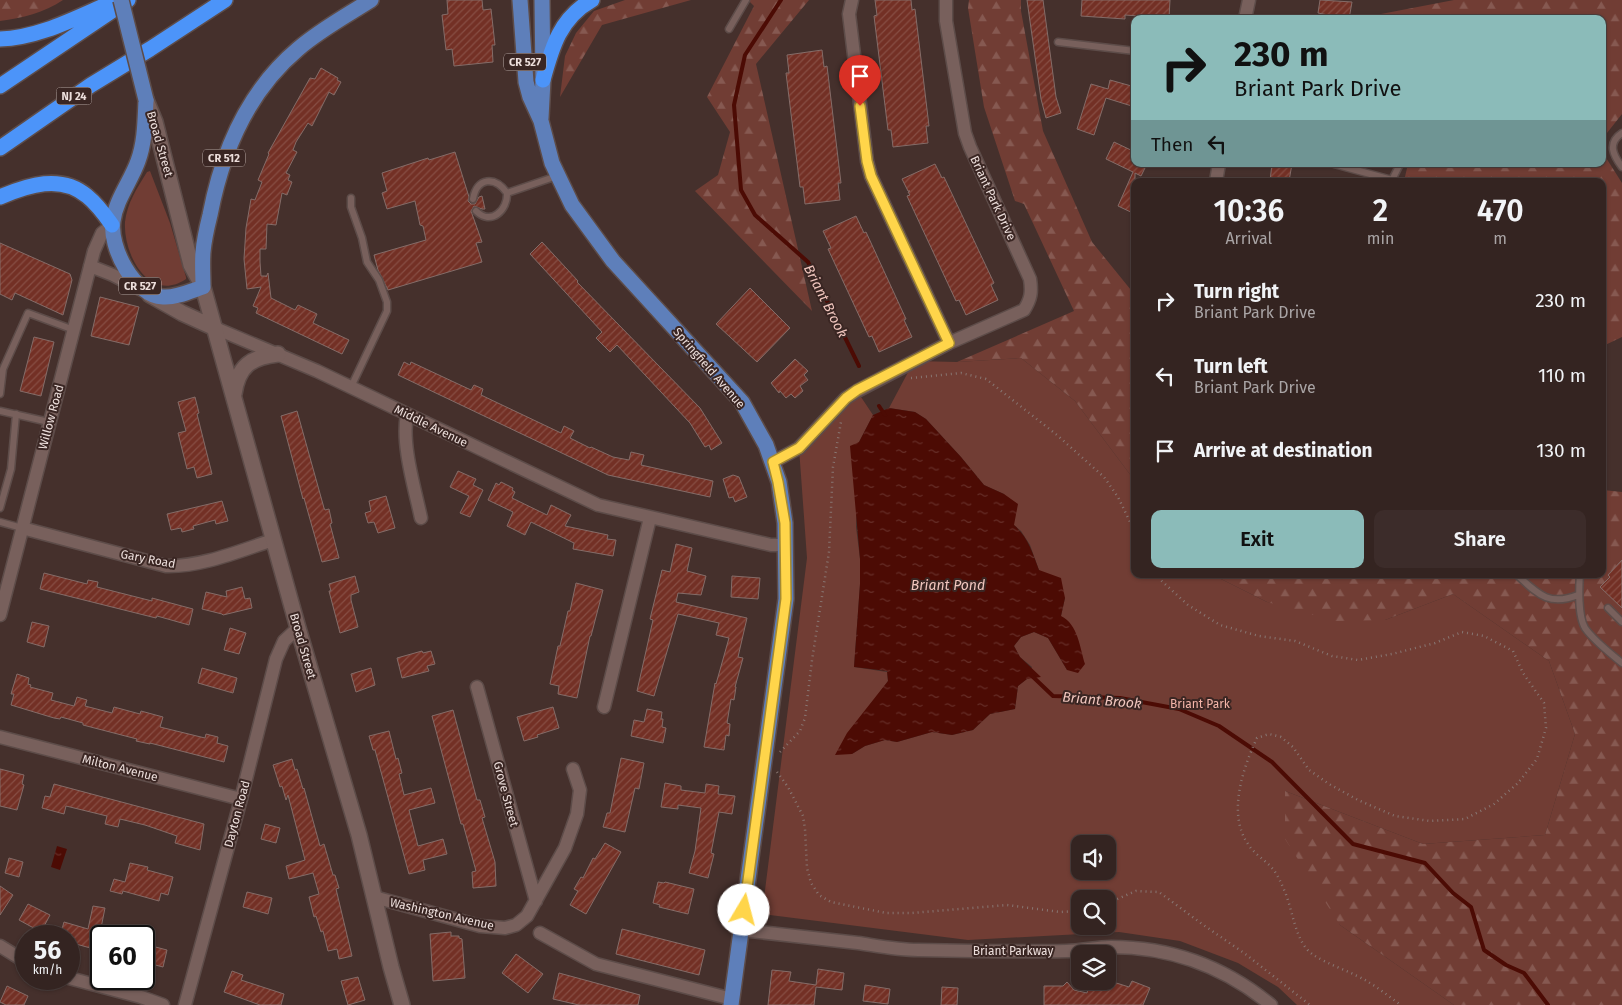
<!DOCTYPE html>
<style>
body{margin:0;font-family:"Fira Sans",sans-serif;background:#3c2c2a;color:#f1f3f6;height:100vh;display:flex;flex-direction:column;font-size:19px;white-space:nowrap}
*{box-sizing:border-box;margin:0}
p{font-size:16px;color:#a9a4a5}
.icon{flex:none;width:28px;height:28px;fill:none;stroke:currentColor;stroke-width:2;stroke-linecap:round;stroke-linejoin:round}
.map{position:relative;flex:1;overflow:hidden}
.drawer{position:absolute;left:1131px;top:178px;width:475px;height:400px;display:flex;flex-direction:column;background:#342421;border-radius:10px;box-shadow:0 1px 4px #0004,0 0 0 1px #4e413f}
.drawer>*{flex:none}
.guide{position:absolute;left:1131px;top:15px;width:475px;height:152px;border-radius:10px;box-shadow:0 1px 4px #0004,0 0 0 1px #4e413f;background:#8bbbb9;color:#111;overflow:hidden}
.fabs{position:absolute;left:1071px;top:835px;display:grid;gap:10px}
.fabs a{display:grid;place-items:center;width:45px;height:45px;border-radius:10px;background:#342421;box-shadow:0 1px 4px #0004,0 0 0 1px #4e413f;font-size:25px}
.speed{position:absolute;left:15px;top:925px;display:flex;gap:10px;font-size:25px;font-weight:700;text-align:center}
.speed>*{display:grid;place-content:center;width:65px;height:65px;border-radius:50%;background:#342421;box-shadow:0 1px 4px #0004,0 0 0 1px #4e413f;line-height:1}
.speed small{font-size:12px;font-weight:400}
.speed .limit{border:2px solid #111;border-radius:8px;background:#fff;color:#111}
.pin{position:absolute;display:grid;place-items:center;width:42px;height:42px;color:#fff;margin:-51px -21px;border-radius:50% 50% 50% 0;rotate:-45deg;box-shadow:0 0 5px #0007}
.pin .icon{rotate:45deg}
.me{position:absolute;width:55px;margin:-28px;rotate:8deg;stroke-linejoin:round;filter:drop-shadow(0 0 4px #0008)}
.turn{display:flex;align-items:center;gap:18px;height:105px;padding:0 20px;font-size:22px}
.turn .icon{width:65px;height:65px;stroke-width:2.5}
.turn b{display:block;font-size:35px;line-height:42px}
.then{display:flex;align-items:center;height:48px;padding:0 20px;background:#0003;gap:10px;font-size:19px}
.eta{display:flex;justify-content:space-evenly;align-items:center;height:85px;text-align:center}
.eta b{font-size:30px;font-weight:600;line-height:35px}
.cta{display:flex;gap:10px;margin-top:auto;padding:10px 20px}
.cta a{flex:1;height:58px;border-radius:10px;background:#8bbbb9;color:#111;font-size:20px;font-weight:600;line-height:58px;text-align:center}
.cta a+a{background:#3c2c2a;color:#f1f3f6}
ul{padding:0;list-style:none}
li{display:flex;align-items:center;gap:15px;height:75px;padding:0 20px}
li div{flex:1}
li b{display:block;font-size:19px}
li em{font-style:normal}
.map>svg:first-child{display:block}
</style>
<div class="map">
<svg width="1622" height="1005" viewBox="0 0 1622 1005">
<defs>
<pattern id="forest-firs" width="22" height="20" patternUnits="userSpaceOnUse" patternTransform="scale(1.25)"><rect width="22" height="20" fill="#713d34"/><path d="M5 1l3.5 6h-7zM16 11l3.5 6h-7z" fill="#865951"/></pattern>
<pattern id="water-ripples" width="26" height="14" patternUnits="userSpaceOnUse" patternTransform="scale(1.25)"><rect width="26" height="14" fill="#4c0b04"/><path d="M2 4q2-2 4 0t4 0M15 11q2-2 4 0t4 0" fill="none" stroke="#662e28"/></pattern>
<pattern id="building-hatch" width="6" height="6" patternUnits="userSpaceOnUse" patternTransform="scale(1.25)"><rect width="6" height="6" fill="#733025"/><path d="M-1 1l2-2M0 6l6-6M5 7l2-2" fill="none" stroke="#874e44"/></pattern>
</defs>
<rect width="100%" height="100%" fill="#45302c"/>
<path fill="#713d34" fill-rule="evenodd" d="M150 171 170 223 186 277V279C149 304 123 254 125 222 127 203 137 188 147 172Z
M1021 358 1075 401 1135 481V574H1211L1267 602 1385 620 1453 594 1549 661 1575 734 1545 835 1423 844 1285 791 1340 925 1454 1005H1297L1278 987 1238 963 1180 941 1119 932 968 940 762 914 807 558 799 448 857 391 873 415 859 442 856 527 860 559V584L854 667 887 672 888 681 872 703 852 754 865 746 885 740 897 742 932 732 952 735 973 730 990 714 1015 709 1018 686 1027 679 1032 667 1020 657 1014 646 1021 637 1034 632 1048 638 1067 670 1061 616 1065 598 1039 570 1030 545 1021 531 1014 525 1004 494 984 485 961 457 926 419 915 412 889 408 914 361 957 362ZM1080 844H1108V871H1080ZM1080 899H1108V926H1080Z"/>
<path fill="url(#forest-firs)" d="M0 0H63C44 13 22 18 0 21Z
M625 0H691L602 25 560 97 565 56 576 33 594 11Z
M748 0H809L756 64 812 311 695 191 718 175 730 132 707 97 754 6Z
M969 0H1021V11L1043 131 1092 242 1135 295V481L1075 401 1021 358 957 362 1074 311 1024 204 1015 201 984 107 968 8Z
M1454 0H1622V114L1603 138 1602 19H1380L1381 14Z
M1603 153 1622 183V337L1603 346 1602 181H1404L1408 164H1602Z
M1603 490 1622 492V1005H1454L1340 925 1285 839V791L1423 844 1545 835 1575 734 1549 661 1453 594 1385 620 1335 621 1267 602 1211 574H1602Z"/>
<path fill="url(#water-ripples)" d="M889 408 915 412 926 419 961 457 984 485 1004 494 1018 504 1014 525C1028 537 1033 554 1039 570L1061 578 1065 598 1061 616C1078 624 1080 648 1085 664L1078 673 1067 670 1048 638 1034 632 1021 637 1014 646 1020 657 1041 677 1027 679 1018 686 1015 709 990 714 973 730 952 735 932 732 897 742 885 740 865 746 852 754 835 755 847 733 888 681 887 671 854 667 860 584V559L850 446 859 442 873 415Z
M57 846 67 849 60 870 51 867Z"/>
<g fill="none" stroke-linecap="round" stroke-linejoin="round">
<path stroke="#4c0b04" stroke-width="4" d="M781 0 745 55 734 105 741 190 755 215 808 262 859 366
M879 406 885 415
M1031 675 1053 696 1120 698 1179 709 1219 726 1272 762 1353 844 1425 863 1453 893 1471 907 1484 950 1506 965 1524 973 1548 1005"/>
</g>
<path fill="url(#building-hatch)" stroke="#846c68" d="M447 0H482L483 10 491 9 495 45H492L493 62 454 66 452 49 446 50 442 15 448 14Z
M875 0H911L912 10 915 9 929 126H926L928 143 893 147 891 130H888L874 16 877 15Z
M1027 0H1043L1056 97 1061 113 1046 118 1041 99Z
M1082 0H1170L1169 18 1125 15V19L1081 16Z
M1320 0 1352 2 1349 19 1318 13Z
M822 50 824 67 827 66 841 183H838L840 200 805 204 803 187H800L786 73H789L787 55Z
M321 68 338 78 337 80 341 82 334 95 329 92 312 126 308 123 296 142 293 150 297 152 286 173 290 175 288 180 292 182 287 195 282 193 276 225 267 224 266 249H260V262L261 276H266V277L268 273 271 298 295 310 298 305 317 314 313 323 349 340 342 354 256 313 258 308 253 306 261 287 247 289 244 259 246 228 251 199 255 200 262 182 258 180 269 154 268 153 310 78 315 79Z
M1110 80 1135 87V107L1106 98 1094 135 1077 129 1091 84 1108 89Z
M1114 142 1135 152V164H1147L1141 176 1135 173V214L1118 206 1133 172 1106 159Z
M455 152 469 197 468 201 471 204H475L479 197 482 196 485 209H482L474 206 471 211 482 242 476 243 482 262 388 290 378 270 374 255 426 240 423 226 420 225 415 201 387 209 382 193 387 191 382 173 428 158 429 160Z
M935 164 942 178 944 177 994 283 991 285 998 300 966 315 959 300 956 301 907 196 910 195 908 192 910 191H908L902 179Z
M1272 164H1292L1289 181H1270Z
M856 216 864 233 866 232 906 319 904 320 912 337 879 352 872 336 869 337 828 249 831 248 823 231Z
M542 242 578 281 577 282 700 408 722 443 711 450 709 445 705 447 690 423 617 345 610 352 596 338 602 332 530 254Z
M0 243 70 274 72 280 63 315 15 293 12 300 0 294Z
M750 288 790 328 757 362 716 324Z
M100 297 139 307 129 345 91 336Z
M34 337 54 342 41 396 20 391Z
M795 359 808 371 804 375 808 380 800 386 803 391 795 398 791 394 786 398 780 391 779 393 771 383Z
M404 362 410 365 411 362 471 390 474 385 483 389 481 395 561 433 564 426 574 431 570 438 590 448 591 447 613 457 629 460 631 452 644 455 641 465 713 481 710 497 608 475 398 375Z
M195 397 199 413 197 414 212 474 197 478 194 467 187 469 178 433 186 431 178 402Z
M297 411 324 508 325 510 329 509 332 523 330 524 339 558 322 562 304 498 303 499 281 416Z
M458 471 476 479 473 485 483 490 470 517 460 513 469 496 450 487Z
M733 475 739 477 747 497 735 502 733 497 729 498 723 479Z
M501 482 513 488 512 490 515 492 512 498 547 515 551 505 571 515 565 526 608 535 607 539 616 540 613 556 573 549 574 543 531 522 525 535 507 526 513 512 488 500 496 483 499 485Z
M386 496 395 528 378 533 374 522 368 523 365 513 371 511 369 501Z
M222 501 228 521 216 524 215 520 193 526 194 529 182 532 181 528 171 530 167 514Z
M676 544 692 548 687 571 706 576 701 595 678 593 676 602 747 618 738 657 743 658 735 687H736L734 700 731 699 727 723 730 724 729 736 726 735 724 750 704 747 715 683 716 684 729 638 716 635 719 623 678 614 654 696 637 691 653 620 650 619 662 570 670 572Z
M1622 560V608L1600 587 1610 577 1608 575Z
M44 573 87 584 88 580 98 582 97 587 152 601V598L193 609 189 625 157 616 156 618 40 589Z
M355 576 359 592 351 595V600L358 627 340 633 329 591H331L329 584Z
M732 576 760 578 758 599 731 597Z
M576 583 603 590 591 636H590L577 698 558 694 559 686 550 684 558 646H560L568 611H570Z
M242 587 245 599 250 598 252 608 223 615 222 614 202 609 206 592 227 597 226 591Z
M32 622 49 626 44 647 27 642Z
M230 628 246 633 239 654 224 650Z
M422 651 423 653 431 651 435 664 427 666 429 671 402 678 397 658Z
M202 668 237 678 233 693 198 683Z
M371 668 375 685 356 692 351 674Z
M17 674 29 678 28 684 31 685 30 687 53 693 51 700 74 706 77 697 87 700 85 706 112 713 114 707 140 714 141 711 163 717 160 727 205 738 206 734 218 737 217 743 228 746 224 762 150 743V744L136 741 137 739 83 725V723L61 717 60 719 54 718 11 705 14 694H11Z
M553 707 559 728 537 735 538 737 524 741 517 717Z
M647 709 662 712 661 719H663L662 727 666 728 663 743 631 736 634 720 644 722Z
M453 710 477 800H480L485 817 482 818 495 862 496 886 473 888 472 872 476 871 463 824H461L432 716Z
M389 731 396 759 398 758 402 773 399 774 404 795 431 788 435 803 409 810 418 846 443 839 447 854 423 860 425 870 409 874 375 750H373L369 736Z
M621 758 644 763 639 789 635 788 625 832 603 827 607 813H610Z
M292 759 295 770 297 769 303 789 304 788 320 846 324 844 333 875H335L339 888 336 889 352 956 339 959 337 949 328 951 323 931 321 932 316 916 314 917 309 897 319 894 313 873 289 879 286 866 305 860 288 795 286 800 282 786 280 787 273 765Z
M0 769 24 775 22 784 24 785 17 810 0 806Z
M665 783 681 786V790L705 793 706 784 719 786 718 794 735 796 732 814 719 812 711 853 714 854 708 878 689 873 695 851 701 808 678 805V809L661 807Z
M54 784 204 824 200 850 175 843 177 836 145 825 120 819 118 827 105 824 107 816 66 806 64 814 42 808 45 796 50 797Z
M265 824 280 828 276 843 261 839Z
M605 843 621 852 586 914 570 905 578 891 574 889 581 877 583 878 593 858 595 859Z
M9 858 23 862 19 877 5 873Z
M130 863 148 867 147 870 173 877 168 895 161 893 159 901 123 891 122 894 110 891 114 879 125 882Z
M658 882 664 883 665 882 694 889 688 914 659 907 660 905 653 903Z
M0 886 13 895 0 915Z
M247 892 272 898 268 914 243 907Z
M28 904 50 915 41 932 19 920Z
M93 906 105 908 100 933 101 934V951L69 942V936H60L64 922 88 929Z
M622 929 705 950 699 975 616 954Z
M451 932V936H459V938L462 939 465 978 433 981 430 934Z
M144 944 167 950 163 967 144 962Z
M516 954 543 974 528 993 502 973Z
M818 969 844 973 842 990 816 987 814 1005H768L772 970 791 972 789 981 816 985Z
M232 971 243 975 241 980 284 994 281 1005H260L224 992Z
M559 973 640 995 638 1005H579L553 999Z
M358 977 365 1000 348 1005 341 981Z
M1090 981H1110L1129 987 1132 981 1150 988 1143 1005H1044V986H1063L1067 982 1074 990 1087 993Z
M865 985 890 989 888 1004 863 1001Z
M7 986 28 996 24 1005H6L0 1002Z
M942 987 958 988 957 1005H941Z"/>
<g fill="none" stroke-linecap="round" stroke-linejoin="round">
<defs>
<path id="service" d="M729 29 746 0
M1058 42 1135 51
M1622 133C1607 143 1613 155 1622 167
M1334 164 1392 180 1400 164
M473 199C477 177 495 176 507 193L557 176
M476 211C491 226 508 210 507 193
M351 387 387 311V302L379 280 367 262 362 238 351 207V198
M0 394 3 369 28 313 74 330
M0 411 49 422
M0 508 11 469 16 414
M0 522 22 528
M1516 574C1537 593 1548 607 1578 595
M1580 574C1579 587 1578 616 1585 628 1594 641 1610 653 1622 663
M1608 608 1622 622"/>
<path id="minor" d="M852 0 849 14 867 161 871 176 949 343
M1245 19 1249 0
M1216 181 1219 164
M90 266 113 275 140 289
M215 328 317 371 598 505 771 545H785
M407 415C401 444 415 489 421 518
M773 462 799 448 846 398 857 391 949 343 1024 310C1031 299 1032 292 1030 279L970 147 965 133 946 21V0
M22 528 166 566C202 567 239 551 273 540
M0 615 94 251 102 233 112 225
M477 687 536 901
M604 707 650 518
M0 737 241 799
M374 897 480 926 505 928 516 925 527 916 565 848 577 814 580 790 573 769
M741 930C780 934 819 939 858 943 878 946 898 950 918 950 967 951 1017 952 1066 951 1081 951 1096 947 1111 947 1171 947 1225 967 1271 1005
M540 933 596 964 732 999
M0 946 26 962
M69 978 141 997 163 1005
M185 1005 241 799 276 659 284 641 298 628"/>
<path id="secondary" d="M146 100 155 122 191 265 203 287 298 628 359 835 391 967 402 1005
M150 295 182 313 215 328
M234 394C238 366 251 357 278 354"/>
<path id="primary" d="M520 0 526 82 530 97 541 121 552 163 572 205 613 261 742 402 766 445 779 482 785 523 786 599 731 1005
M146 100C145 121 145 142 138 161 131 181 116 199 113 221 109 247 134 296 163 297 176 298 191 291 203 287 203 275 202 264 203 252 204 240 207 227 210 215 222 152 248 91 298 49 320 30 346 16 371 0
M541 118 543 80 542 0"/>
<path id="motorway" d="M0 39C40 38 79 16 115 1
M543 80C552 47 560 18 592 0
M0 86 128 0
M0 148 91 85 150 49 225 0
M0 197C28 185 61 174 87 196 97 204 105 215 112 225"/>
</defs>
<use href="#service" stroke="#5d4c49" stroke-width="9"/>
<use href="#minor" stroke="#5d4c49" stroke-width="15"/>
<use href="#secondary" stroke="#5d4c49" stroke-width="18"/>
<use href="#primary" stroke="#5d4c49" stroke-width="18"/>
<use href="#motorway" stroke="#5d4c49" stroke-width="18"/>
<path stroke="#887672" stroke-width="2.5" stroke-dasharray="1 4" stroke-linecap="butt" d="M911 378 961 373 986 379 1057 435 1104 477 1118 497 1132 526 1135 544
M1154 574 1188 605 1220 625 1259 636 1295 641 1332 656 1358 660 1392 654 1435 643 1462 632 1484 636 1513 651 1523 673 1544 703 1546 728 1537 759 1518 783 1494 804 1465 819 1430 821 1395 816 1358 800 1329 784 1309 770 1293 747 1281 737 1269 734 1257 738C1243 768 1227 814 1248 844 1254 854 1264 859 1272 868 1278 875 1281 883 1285 892 1293 911 1295 941 1312 954 1328 965 1353 972 1370 983 1381 990 1391 998 1401 1005
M780 752 800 731 805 718 812 660 829 552 833 467 841 422
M777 772 788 787 803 816 805 829 807 868 811 883 819 895 831 902 886 913H912L1007 905 1060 912 1080 911
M1108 903 1136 891 1159 892 1202 924 1244 953 1310 1005"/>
<use href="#service" stroke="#78605c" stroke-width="6"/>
<use href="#minor" stroke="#78605c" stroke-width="12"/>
<use href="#secondary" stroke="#78605c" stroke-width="15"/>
<use href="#primary" stroke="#5e7fba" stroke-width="15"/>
<use href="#motorway" stroke="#4c94f9" stroke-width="15"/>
<defs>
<path id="primary-bridge" d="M121 0 146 100"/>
</defs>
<use href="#primary-bridge" stroke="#5d4c49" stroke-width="18" stroke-linecap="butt"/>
<use href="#primary-bridge" stroke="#5e7fba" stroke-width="15"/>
</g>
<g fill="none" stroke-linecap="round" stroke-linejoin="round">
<defs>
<path id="route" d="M744 910 786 599 785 523 778 482 773 462 799 448 846 398 857 390 949 343 871 176 867 161 860 106"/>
</defs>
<use href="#route" stroke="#a68a30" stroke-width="12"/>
<use href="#route" stroke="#ffd54a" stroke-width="9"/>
</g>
<g text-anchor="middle" stroke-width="4" stroke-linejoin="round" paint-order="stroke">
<g fill="#3a2623" stroke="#b7a8a4" stroke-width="1">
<rect x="504" y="53.5" width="42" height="17" rx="4"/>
<rect x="56.5" y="87.5" width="35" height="17" rx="4"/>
<rect x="203" y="149.5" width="42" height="17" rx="4"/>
<rect x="119" y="277.5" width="42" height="17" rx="4"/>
</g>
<g font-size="11" font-weight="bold" fill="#eddfdc">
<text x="525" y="66">CR 527</text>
<text x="74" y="100">NJ 24</text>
<text x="224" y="162">CR 512</text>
<text x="140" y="290">CR 527</text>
</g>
<g font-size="12" fill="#eddfdc" stroke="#3a2623">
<text transform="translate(160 144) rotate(74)" y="4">Broad Street</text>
<text transform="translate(993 198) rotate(65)" y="4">Briant Park Drive</text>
<text transform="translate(709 368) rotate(49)" y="4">Springfield Avenue</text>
<text transform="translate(51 417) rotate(-75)" y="4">Willow Road</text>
<text transform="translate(431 426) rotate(26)" y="4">Middle Avenue</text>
<text transform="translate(148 559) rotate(11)" y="4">Gary Road</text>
<text transform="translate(303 646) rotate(74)" y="4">Broad Street</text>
<text transform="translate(120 768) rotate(14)" y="4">Milton Avenue</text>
<text transform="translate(506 794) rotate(75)" y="4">Grove Street</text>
<text transform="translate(237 814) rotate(-75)" y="4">Dayton Road</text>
<text transform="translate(442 914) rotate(13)" y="4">Washington Avenue</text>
<text x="1013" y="955">Briant Parkway</text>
</g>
<g font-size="12" fill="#f4b5a9" stroke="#3a2623">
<text x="1200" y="708">Briant Park</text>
</g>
<g font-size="14" font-style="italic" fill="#f1c6be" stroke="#3a2623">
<text transform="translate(826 301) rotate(63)" y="5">Briant Brook</text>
<text x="948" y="590">Briant Pond</text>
<text transform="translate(1102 700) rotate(5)" y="5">Briant Brook</text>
</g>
</g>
</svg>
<div class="fabs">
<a><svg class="icon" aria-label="sound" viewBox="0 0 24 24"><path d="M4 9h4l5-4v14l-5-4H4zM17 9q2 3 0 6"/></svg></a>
<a><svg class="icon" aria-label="search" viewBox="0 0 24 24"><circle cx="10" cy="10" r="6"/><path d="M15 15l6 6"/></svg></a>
<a><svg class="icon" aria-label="layers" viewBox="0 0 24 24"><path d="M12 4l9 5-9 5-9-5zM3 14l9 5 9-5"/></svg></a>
</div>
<div class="speed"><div>56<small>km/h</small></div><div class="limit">60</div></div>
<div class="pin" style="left:860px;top:106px;background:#d93025"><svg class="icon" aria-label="arrive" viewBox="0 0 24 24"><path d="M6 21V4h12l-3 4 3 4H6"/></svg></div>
<svg class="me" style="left:744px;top:910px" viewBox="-20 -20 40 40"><circle r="19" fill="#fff"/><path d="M0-13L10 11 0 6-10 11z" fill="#ffd54a"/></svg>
<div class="guide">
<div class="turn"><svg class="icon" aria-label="right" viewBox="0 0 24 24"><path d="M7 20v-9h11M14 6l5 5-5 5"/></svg><div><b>230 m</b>Briant Park Drive</div></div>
<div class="then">Then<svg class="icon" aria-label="left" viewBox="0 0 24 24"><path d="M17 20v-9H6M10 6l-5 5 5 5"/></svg></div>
</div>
<section class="drawer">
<div class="eta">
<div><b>10:36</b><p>Arrival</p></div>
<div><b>2</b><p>min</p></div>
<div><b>470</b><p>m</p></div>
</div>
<ul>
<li><svg class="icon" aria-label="right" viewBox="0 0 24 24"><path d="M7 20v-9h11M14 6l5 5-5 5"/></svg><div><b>Turn right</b><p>Briant Park Drive</p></div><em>230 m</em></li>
<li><svg class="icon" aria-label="left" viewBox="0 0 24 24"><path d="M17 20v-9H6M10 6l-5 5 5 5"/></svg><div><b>Turn left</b><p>Briant Park Drive</p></div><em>110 m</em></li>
<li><svg class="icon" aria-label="arrive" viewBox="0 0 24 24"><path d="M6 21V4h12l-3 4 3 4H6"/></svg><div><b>Arrive at destination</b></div><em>130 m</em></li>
</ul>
<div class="cta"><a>Exit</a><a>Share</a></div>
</section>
</div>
